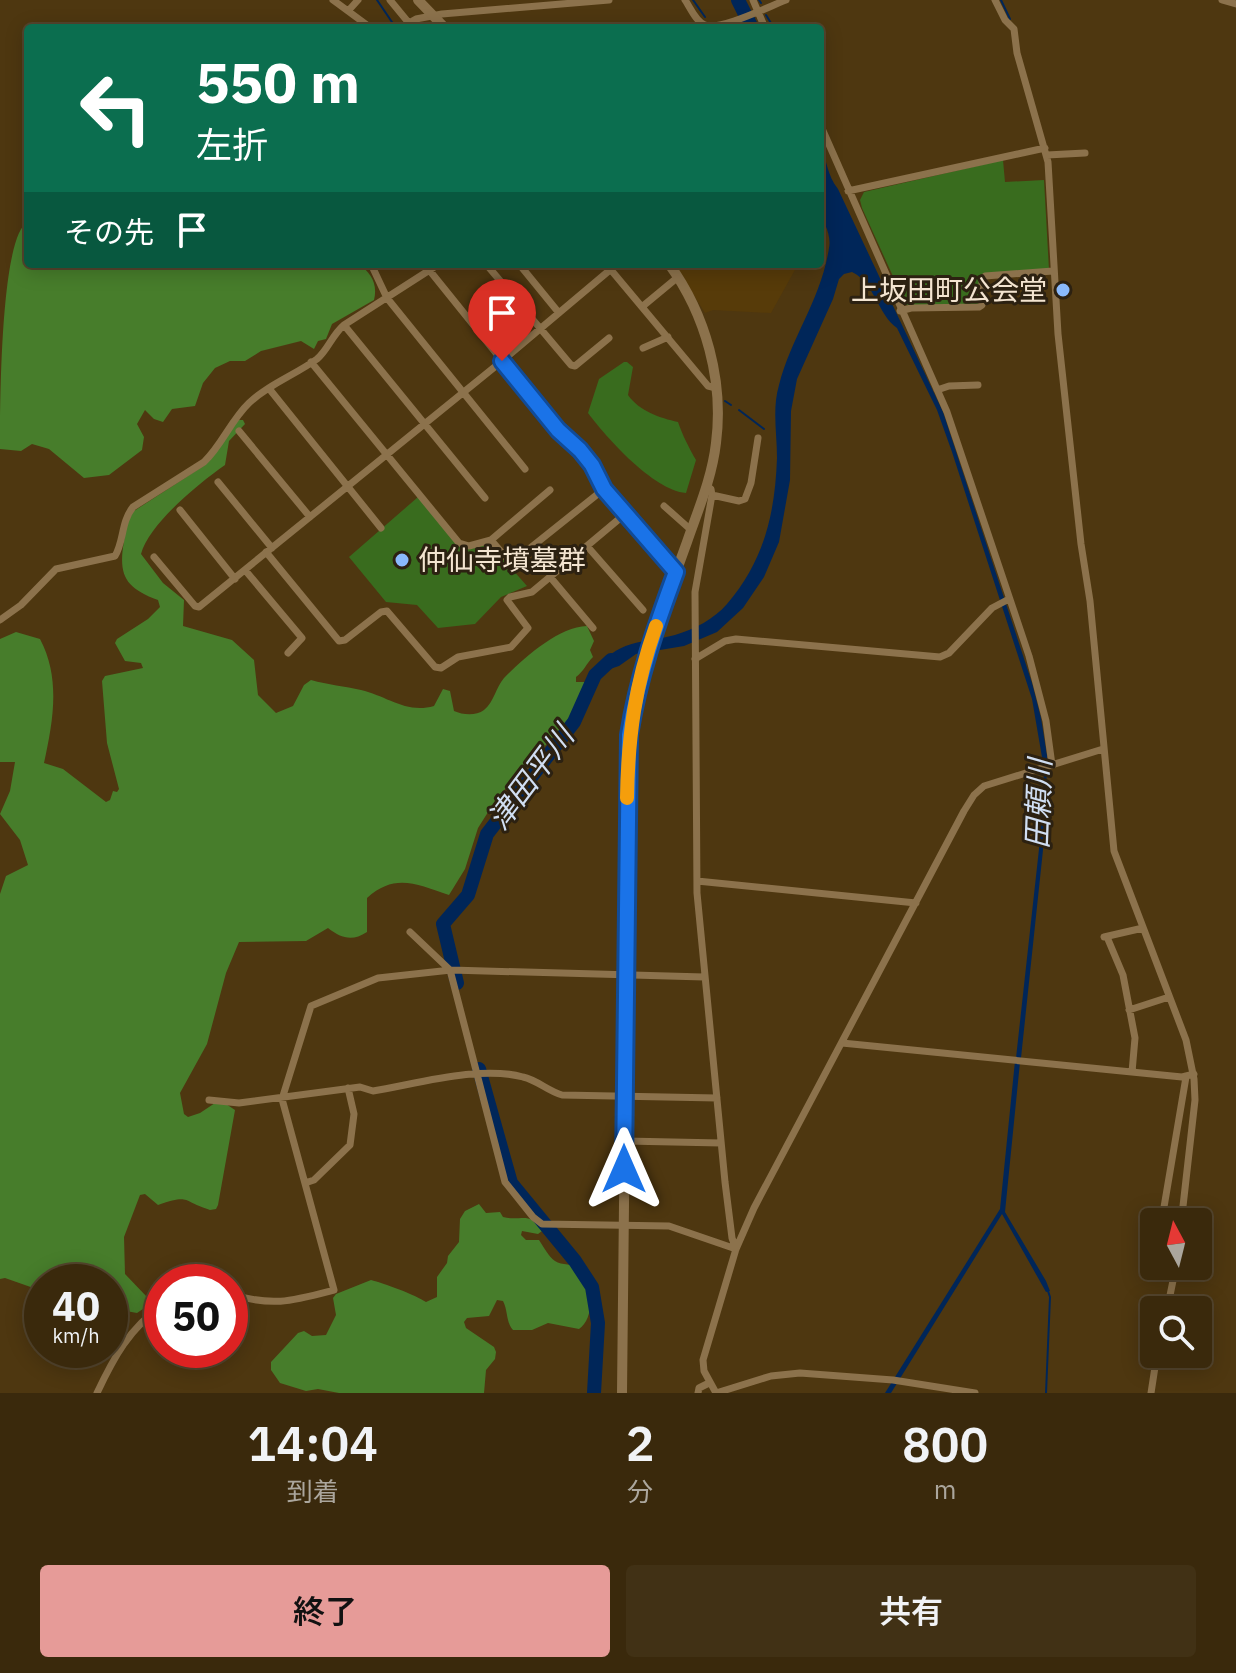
<!DOCTYPE html>
<html lang="ja">
<meta charset="utf-8">
<style>
body{margin:0;font-family:"IBM Plex Sans","Noto Sans JP",sans-serif;background:#413115;color:#f1f3f6;height:100vh;display:flex;flex-direction:column;font-size:30px;white-space:nowrap}
*{box-sizing:border-box;margin:0}
p{font-size:26px;color:#aba69d}
.icon{flex:none;width:44px;height:44px;fill:none;stroke:currentColor;stroke-width:2;stroke-linecap:round;stroke-linejoin:round}
.map{position:relative;height:1393px;overflow:hidden}
.side{display:flex;flex-direction:column;background:#3a290c;flex:1}
.side>*{flex:none}
.guide{position:absolute;left:24px;top:24px;width:800px;height:244px;border-radius:8px;box-shadow:0 4px 20px #0003,0 0 0 2px #54452d;background:#0b6e4f;color:#fff;overflow:hidden}
.needle{width:52px;rotate:353deg}
.controls{position:absolute;left:1140px;top:1208px;display:grid;gap:16px}
.controls a{display:grid;place-items:center;width:72px;height:72px;border-radius:8px;background:#3a290c;box-shadow:0 4px 20px #0003,0 0 0 2px #54452d;font-size:40px}
.speed{position:absolute;left:24px;top:1264px;display:flex;gap:16px;font-size:40px;font-weight:700;text-align:center}
.speed>*{display:grid;place-content:center;width:104px;height:104px;border-radius:50%;background:#3a290c;box-shadow:0 4px 20px #0003,0 0 0 2px #54452d;line-height:1}
.speed small{font-size:20px;font-weight:400}
.speed .limit{border:12px solid #d22;background:#fff;color:#111}
.pin{position:absolute;display:grid;place-items:center;width:68px;height:68px;color:#fff;margin:-82px -34px;border-radius:50% 50% 50% 0;rotate:-45deg;box-shadow:0 0 8px #0007}
.pin .icon{rotate:45deg}
.me{position:absolute;width:88px;margin:-44px;rotate:0deg;stroke-linejoin:round;filter:drop-shadow(0 0 6px #0008)}
.turn{display:flex;align-items:center;gap:28px;height:168px;padding:0 40px;font-size:36px}
.turn .icon{width:104px;height:104px;stroke-width:2.5}
.turn b{display:block;font-size:56px;line-height:68px}
.then{display:flex;align-items:center;height:76px;padding:0 40px;background:#0003;gap:16px;font-size:30px}
.eta{display:flex;justify-content:space-evenly;align-items:center;height:136px;text-align:center}
.eta b{font-size:48px;font-weight:600;line-height:56px}
.cta{display:flex;gap:16px;margin-top:auto;padding:16px 40px}
.cta a{flex:1;height:92px;border-radius:8px;background:#e69b98;color:#111;font-size:32px;font-weight:600;line-height:92px;text-align:center}
.cta a+a{background:#413115;color:#f1f3f6}
.map>svg:first-child{display:block}
</style>
<div class="map">
<svg width="1236" height="1393" viewBox="0 0 1236 1393">
<rect width="100%" height="100%" fill="#4e3710"/>
<path fill="#573b09" d="M674 264H796V268L771 313 713 310 705 313Z"/>
<path fill="#396c1e" d="M1003 160 1005 182 1044 180 1049 270 982 274 979 279 980 302 977 305H906L862 208 860 200 864 192Z
M624 362H627L633 367 628 395C639 411 660 418 678 422 682 434 689 448 696 460L686 493C653 490 607 438 588 413L599 379Z
M418 497 469 549 490 544 527 586 501 597 475 624 438 628 417 605 386 602 349 557Z"/>
<path fill="#477d2b" d="M28 222V264H358C371 272 378 284 374 300L332 324 326 339 318 341 314 349 301 341 261 351 245 361H230L215 368 203 383 195 406 172 409 163 422 154 419 145 410 137 424 144 437 142 450 109 475 84 478 49 449 32 444 21 451 0 449C0 411 0 234 28 222Z
M239 420H243L245 424 229 441 225 465C199 483 149 524 141 554L163 583 184 600 183 626 232 640 254 660 258 695 276 713 293 706 304 685 311 680C328 685 345 686 361 690 387 696 406 714 434 706L443 689 450 691 454 711C463 715 476 716 484 710 494 702 496 687 504 678 524 658 558 627 587 626L594 641 590 650 593 657C586 664 584 671 576 677V682H588L566 723 497 798 478 828 465 869 449 895C416 884 395 873 367 898V932C352 942 341 938 328 928L306 941 239 942 226 973 207 1044 180 1093 184 1114 188 1117 200 1113 215 1103 226 1104 235 1110 218 1205 216 1209 210 1210C181 1201 191 1194 158 1205L145 1194 140 1195 124 1237 125 1274 147 1297 146 1307 137 1313 115 1309 110 1312V1282H42V1291L5 1278 0 1279V894L6 876 28 865 20 840 0 814 10 791 15 762H0V639L16 632 40 639C61 679 53 721 44 763L63 769 106 802 110 800 113 791 117 792 119 789 107 743 102 681 105 676 143 668 141 663 125 661 115 643 117 639 148 619 160 607 158 600C125 588 118 575 124 541 126 529 127 520 134 511L205 465C219 452 224 432 239 420Z
M479 1204 486 1213 500 1212 503 1217C522 1222 529 1210 542 1231L538 1234 522 1231 521 1235 526 1240H539C543 1246 549 1257 555 1261 562 1266 573 1262 579 1270 592 1284 596 1317 579 1329L548 1323 532 1330H513C506 1323 508 1310 503 1301L497 1300 489 1316 467 1318 464 1322 466 1328 494 1347 496 1352 495 1359 486 1370 484 1393H339L318 1389 306 1391 280 1383 271 1370V1362L298 1333 304 1331 312 1336 326 1335 336 1315 333 1298 336 1294 371 1280C383 1283 416 1295 426 1302L437 1297V1277L447 1263 448 1256 459 1242 460 1219 465 1211Z"/>
<path fill="#002659" d="M820 141C826 157 827 176 838 189L943 412 1032 683 1041 718 1048 762 1043 763 1032 699 952 452 937 410 897 328C878 315 875 283 852 272L844 274 839 279 833 299 797 379 791 411 790 480 779 542 764 577 743 608 717 632 684 646 636 654 619 666 598 673C611 639 647 643 675 635 695 629 714 619 727 604 764 561 775 514 777 458 777 433 772 409 779 385 791 337 821 300 829 248 832 233 822 222 820 208 818 186 820 163 820 141Z
M1047 770 1043 850 1021 1058H1016L1039 849 1044 771Z
M1015 1061 1020 1062 1005 1212 1046 1281 1050 1291 1046 1292 1002 1214 891 1393H885L1000 1209Z"/>
<g fill="none" stroke-linecap="round" stroke-linejoin="round">
<path stroke="#002659" stroke-width="2" d="M377 0 396 28
M693 0 705 17
M759 0 761 3
M1001 0 1010 19
M766 15 774 28
M725 401 731 405
M739 410 764 429
M1046 1393 1050 1297 1048 1291"/>
<path stroke="#002659" stroke-width="14" d="M738 0 752 28
M457 983 443 924 468 895 487 834 574 722 595 675 611 660
M479 1069 511 1183 575 1261 592 1287 598 1323 594 1393"/>
<path stroke="#8c724c" stroke-width="7" d="M333 0 371 28
M390 0 413 28
M685 0C690 7 696 22 705 25 720 31 770 6 786 0
M753 0 765 28
M995 0 1005 20 1014 29 1017 53 1048 162 1058 334 1081 544 1090 601 1114 851 1186 1040 1194 1079 1195 1100 1182 1215 1185 1222
M1222 0 1236 4
M349 10 358 0
M400 28 416 19 442 14 609 0
M820 124 947 412 1029 656 1046 721 1052 765
M1047 155 1085 153
M848 191 1045 148
M371 264 387 298 525 469
M486 264 571 365 575 366 609 338
M519 264 559 313
M606 264 708 386 716 388
M430 271 558 430 580 450 592 465 604 489 676 572
M643 306 678 277
M900 311 911 308 979 307 982 305V281L985 276 1053 271
M344 325 485 498
M643 348 668 337
M311 362 459 543 469 546 491 540 509 561H514L604 489
M937 390 949 386 978 385
M271 391 381 528
M239 431 310 517
M218 482 272 548
M707 486 711 489 712 495 695 592 697 893 725 1182 732 1238 736 1249
M712 495 739 501 745 499 751 483 758 438
M664 506 691 530
M180 510 235 579
M491 540 550 490
M587 546 643 610
M266 552 339 641 345 640 381 612 387 611 435 667 441 668 458 657 511 647 528 628 507 600 510 597 532 592 625 514
M154 557 195 606 199 607 502 361 617 264
M245 570 302 638 288 653
M551 578 593 628
M0 620 21 605 56 569 115 556C124 541 121 522 133 507L204 462C222 445 231 420 249 403 269 384 295 375 317 359 328 350 332 335 344 325L439 264
M695 659 725 641 736 639 940 657 949 653 992 608 1009 599
M697 881 916 903
M410 932 450 970 505 1182 533 1217 542 1224 669 1226 736 1249
M1104 937 1143 928
M1107 937 1123 975 1135 1038 1132 1072
M1129 1010 1169 997
M842 1043 1182 1077 1194 1074
M209 1100 239 1103 360 1087 373 1091C416 1084 480 1065 523 1077 537 1080 548 1091 562 1095L717 1098
M625 1141 721 1143
M305 1183 314 1180 350 1145 354 1114 348 1088
M1163 1213 1186 1077
M230 1294C273 1307 292 1301 334 1290L282 1099 311 1006 378 978 451 970 704 977
M1167 1310 1176 1266
M97 1393C113 1359 130 1327 162 1306
M698 1393 699 1388 709 1383
M716 1393 704 1371 703 1360 736 1249 754 1208 964 811 974 795 984 786 1103 749
M716 1393 771 1376 800 1373 893 1380 975 1393
M1151 1393 1157 1354"/>
<path stroke="#8c724c" stroke-width="10" d="M418 0 445 28
M622 1393 629 735C639 668 664 606 687 542 698 510 712 478 716 443 724 381 706 315 669 264"/>
</g>
<g fill="none" stroke-linecap="round" stroke-linejoin="round">
<defs>
<path id="route" d="M502 361 558 430 580 450 592 465 604 489 676 572C656 626 638 678 629 735L624 1169"/>
</defs>
<use href="#route" stroke="#114b97" stroke-width="20"/>
<use href="#route" stroke="#1a73e8" stroke-width="14"/>
<path stroke="#f59e0b" stroke-width="14" d="M627 798C628 736 635 685 656 626"/>
</g>
<g fill="#8abafc" stroke="#2c2111" stroke-width="3">
<circle cx="1063" cy="290" r="8"/>
<circle cx="402" cy="560" r="8"/>
</g>
<g text-anchor="middle" stroke-width="6" stroke-linejoin="round" paint-order="stroke">
<g font-size="28" fill="#f3e4d0" stroke="#2c2111" text-anchor="end">
<text x="1047" y="300">上坂田町公会堂</text>
<text x="418" y="570" text-anchor="start">仲仙寺墳墓群</text>
</g>
<g font-size="30" font-style="italic" fill="#d0def2" stroke="#2c2111">
<text transform="translate(531 778) rotate(-53)" y="10">津田平川</text>
<text transform="translate(1039 804) rotate(-88)" y="10">田頼川</text>
</g>
</g>
</svg>
<div class="controls">
<a><svg class="needle" viewBox="-14 -14 28 28"><path d="M0-13l5 13h-10z" fill="#e53935"/><path d="M0 13l5-13h-10z" fill="#aba69d"/></svg></a>
<a><svg class="icon" aria-label="search" viewBox="0 0 24 24"><circle cx="10" cy="10" r="6"/><path d="M15 15l6 6"/></svg></a>
</div>
<div class="speed"><div>40<small>km/h</small></div><div class="limit">50</div></div>
<div class="pin" style="left:502px;top:361px;background:#d93025"><svg class="icon" aria-label="arrive" viewBox="0 0 24 24"><path d="M6 21V4h12l-3 4 3 4H6"/></svg></div>
<svg class="me" style="left:624px;top:1169px" viewBox="-20 -20 40 40"><path d="M0-17L14 15 0 8-14 15z" fill="#1a73e8" stroke="#fff" stroke-width="4"/></svg>
<div class="guide">
<div class="turn"><svg class="icon" aria-label="left" viewBox="0 0 24 24"><path d="M17 20v-9H6M10 6l-5 5 5 5"/></svg><div><b>550 m</b>左折</div></div>
<div class="then">その先<svg class="icon" aria-label="arrive" viewBox="0 0 24 24"><path d="M6 21V4h12l-3 4 3 4H6"/></svg></div>
</div>
</div>
<section class="side">
<div class="eta">
<div><b>14:04</b><p>到着</p></div>
<div><b>2</b><p>分</p></div>
<div><b>800</b><p>m</p></div>
</div>
<div class="cta"><a>終了</a><a>共有</a></div>
</section>
